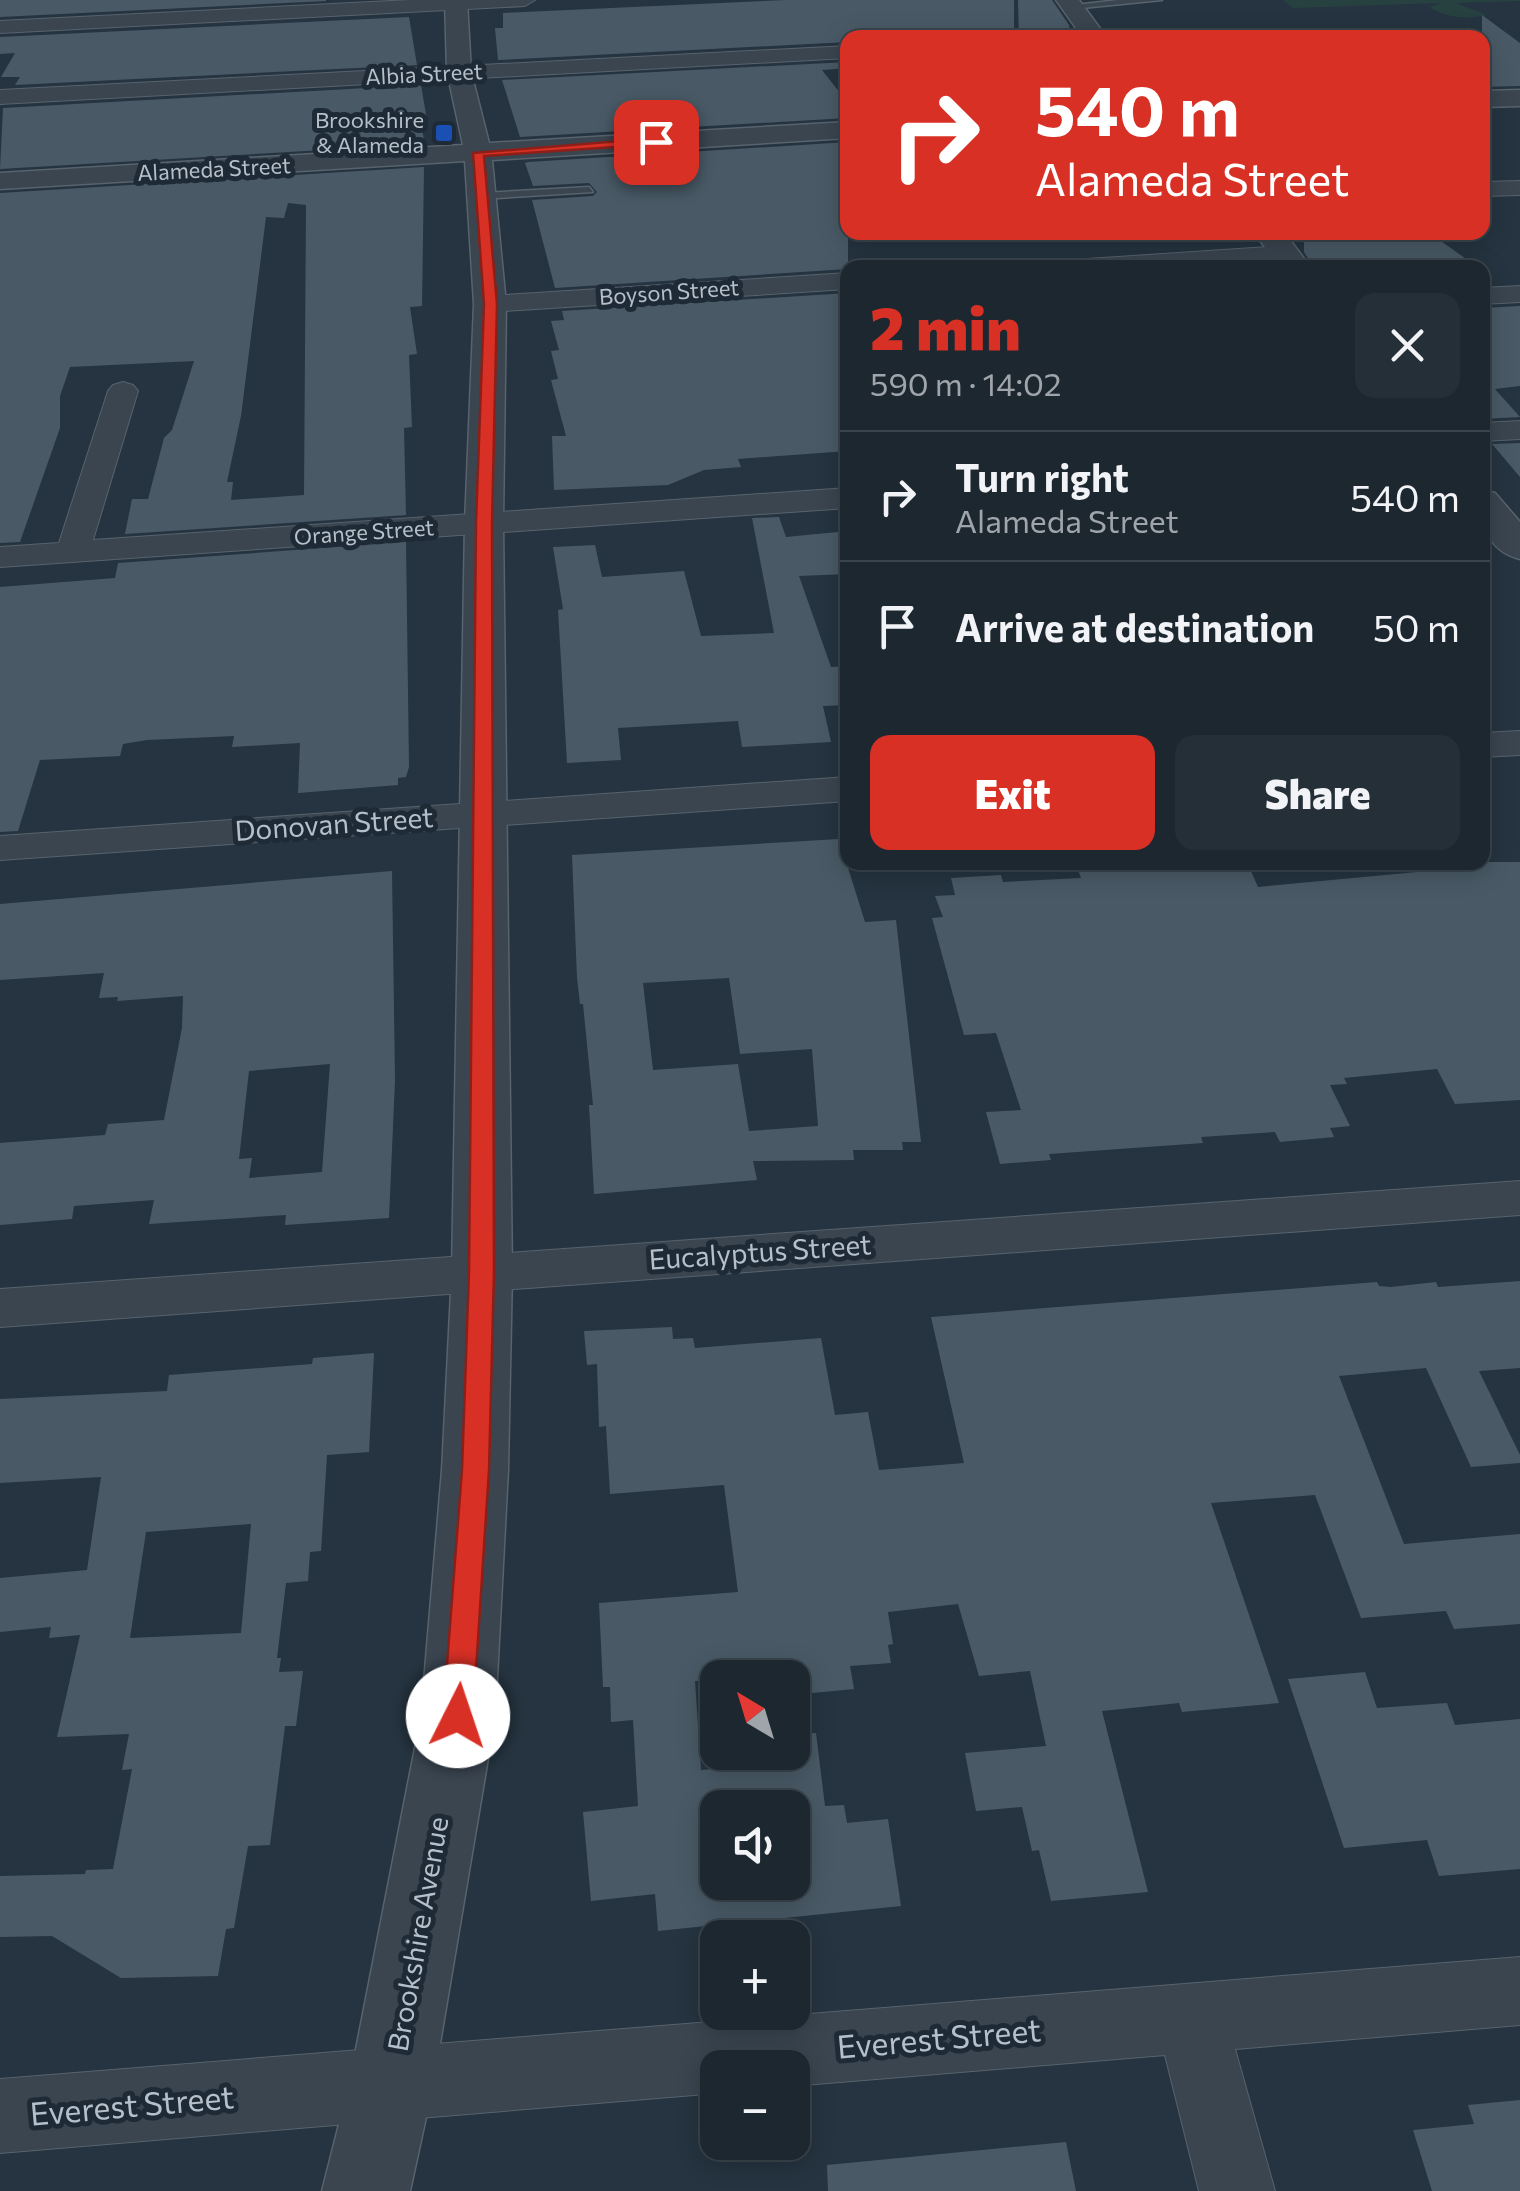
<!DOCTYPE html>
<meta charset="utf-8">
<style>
body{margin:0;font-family:Commissioner,sans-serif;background:#252f38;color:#f1f3f6;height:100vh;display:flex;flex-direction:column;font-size:38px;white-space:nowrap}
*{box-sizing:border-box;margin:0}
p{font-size:32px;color:#a0a5ab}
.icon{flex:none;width:55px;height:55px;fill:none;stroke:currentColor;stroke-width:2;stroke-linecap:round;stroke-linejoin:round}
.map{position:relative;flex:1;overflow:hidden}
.sheet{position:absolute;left:840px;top:260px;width:650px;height:610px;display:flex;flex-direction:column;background:#1c2730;border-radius:20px;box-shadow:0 5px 25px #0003,0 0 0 2px #3a444c}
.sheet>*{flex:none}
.top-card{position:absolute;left:840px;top:30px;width:650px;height:210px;border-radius:20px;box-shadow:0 5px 25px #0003,0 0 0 2px #3a444c;background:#d93025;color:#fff;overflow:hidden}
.needle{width:65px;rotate:322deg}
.buttons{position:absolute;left:700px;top:1660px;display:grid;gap:20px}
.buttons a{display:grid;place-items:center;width:110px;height:110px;border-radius:20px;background:#1c2730;box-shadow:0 5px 25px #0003,0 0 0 2px #3a444c;font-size:50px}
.pin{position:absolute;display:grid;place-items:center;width:85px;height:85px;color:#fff;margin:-42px;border-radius:20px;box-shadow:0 5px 15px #0006}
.me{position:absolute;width:110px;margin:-55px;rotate:4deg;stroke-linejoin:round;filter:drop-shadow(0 0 8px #0008)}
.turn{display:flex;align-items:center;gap:35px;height:210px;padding:0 30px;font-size:45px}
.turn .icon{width:130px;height:130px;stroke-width:2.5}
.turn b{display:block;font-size:70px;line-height:85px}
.round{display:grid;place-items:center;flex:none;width:105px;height:105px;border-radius:20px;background:#252f38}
.overview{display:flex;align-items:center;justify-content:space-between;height:170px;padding:0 30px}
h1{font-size:60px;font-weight:800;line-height:75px;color:#d93025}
.button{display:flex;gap:20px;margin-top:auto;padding:20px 30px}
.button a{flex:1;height:115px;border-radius:20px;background:#d93025;color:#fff;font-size:40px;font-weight:800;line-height:115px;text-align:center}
.button a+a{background:#252f38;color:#f1f3f6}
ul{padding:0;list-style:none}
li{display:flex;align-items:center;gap:30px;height:130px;padding:0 30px;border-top:2px solid #3a444c}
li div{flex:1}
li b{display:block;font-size:38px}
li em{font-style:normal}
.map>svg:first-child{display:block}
</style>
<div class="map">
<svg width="1520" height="2191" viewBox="0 0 1520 2191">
<rect width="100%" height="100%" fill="#253440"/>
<path fill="#274141" d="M1283 0H1520V1L1456 3 1487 15C1466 19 1448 19 1430 7L1442 3 1293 8Z"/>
<path fill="#495a66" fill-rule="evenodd" d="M0 0H326V1L0 17Z
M786 0H1014V31L847 37 848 42 498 60 495 28H503V13Z
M1018 0H1052L1069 25 1070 38H1019Z
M1482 15 1520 43V86L1482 87Z
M409 17 417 65 15 85 20 77H1L15 53 0 54V37Z
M848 62V68L822 70 848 103V118L520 137 502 80Z
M421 85 427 120H420L425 144 0 169 3 108Z
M848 142V269L555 288 532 200 593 196 597 192 589 183 533 186 525 163 528 162Z
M424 167 422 306 410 307 417 354 409 355 412 427 404 428 406 515 125 534 132 499H148L164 438 172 430 194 361 70 367 60 396V428L20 542 0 543V193ZM288 203 306 205 304 495 231 500 233 482H227L241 416 266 217 284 218Z
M1417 232H1428L1479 268H1314L1304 252V237Z
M848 293V451L738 459 741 467 704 470 668 485 554 490 552 436H566L551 380 558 379 551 351 559 350 551 321 564 320 562 311Z
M1520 306V386L1495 389 1520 417 1482 419V308Z
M1520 443V477L1492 444Z
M779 517 786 537 848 531V574L799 576 831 667 848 666V705L823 706 831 742 742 747 738 721 618 728 621 760 567 763 558 610 563 609 553 547 595 545 602 577 684 571 701 636 774 633 752 518Z
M406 542 409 767 406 777 398 778V785L298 793 300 743 232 747 234 736 147 740 123 744 120 756 40 760 18 831 0 832V587L115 578 118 563Z
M839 839 865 922 896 920 921 1142H902L903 1150H853L854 1160 753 1161 757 1180 594 1194 589 1105H593L583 1004H580L577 978 572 855ZM729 978 740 1054 812 1049 818 1126 749 1131 738 1064 653 1070 643 983Z
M1075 862H1117L1121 872 1250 869 1258 887 1438 870 1434 862H1520V1100L1455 1104 1437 1069 1344 1078 1347 1084 1330 1085 1350 1126 1330 1128 1334 1137 1280 1142 1275 1132 1201 1137 1203 1143 1049 1154 1051 1160 1000 1164 986 1112 1021 1110 996 1033 964 1035 932 918 943 917 935 896 955 895 951 878 1001 875 1003 882 1081 878Z
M392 871 395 1080 389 1218 285 1225 286 1215 149 1224 154 1200 74 1206 72 1219 0 1225V1143L105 1135 108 1124 164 1120 182 1028 183 996 117 1001 118 997 99 998 104 973 0 980V904ZM330 1064 322 1172 249 1178 252 1158 239 1159 249 1071Z
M1520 1281V1368L1479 1371 1520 1455V1463L1471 1467 1426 1368 1339 1376 1404 1544 1520 1534V1624L1454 1629 1446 1611 1361 1618 1315 1495 1211 1503 1279 1703 1182 1712 1179 1703 1102 1711 1148 1892 1051 1901 1039 1850 1032 1851 1022 1807 976 1811 965 1753 1046 1746 1030 1671 979 1676 958 1604 888 1612 893 1644 888 1645 891 1663 850 1666 854 1689 792 1695V1678L695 1681 701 1770 792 1762V1734L816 1733 825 1806 844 1805 847 1823 888 1819 901 1906 658 1931 655 1894 591 1901 583 1812 638 1806 633 1720 611 1722 610 1687H603L599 1603 738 1592 724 1485 610 1494 606 1426 599 1427 597 1364 587 1365 584 1331 672 1327 673 1339 693 1338 695 1348 821 1338 835 1415 868 1412 879 1470 964 1463 931 1317 1377 1282 1379 1286 1391 1287 1436 1282 1438 1287ZM718 1808H792V1882H718Z
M374 1353 369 1452 327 1455 321 1551 310 1552 308 1581 286 1583 277 1658H281L279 1672 303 1671 296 1726H285L270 1845 248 1846 234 1928 226 1929 218 1976 121 1978 52 1936 0 1937V1876L85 1874 86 1870 113 1869 132 1769 122 1770 129 1734 57 1737 80 1635 49 1638 51 1627 0 1632V1578L87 1570 101 1477 0 1483V1399L167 1391 169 1375 312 1364 313 1358ZM251 1524 241 1633 130 1638 146 1532Z
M1365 1672 1377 1708 1447 1703 1455 1725 1520 1719V1869L1439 1876 1427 1840 1344 1848 1288 1679Z
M1520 2100V2191H1432L1413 2130 1474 2124 1468 2105Z
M1066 2142 1076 2191H828L827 2165Z"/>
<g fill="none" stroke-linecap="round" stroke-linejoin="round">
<defs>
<path id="service" d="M1118 0H1162L1072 9 1067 6Z
M589 187 593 192 482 199 476 196 482 193Z"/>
<path id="minor" d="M410 0H535L525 6 0 33V21Z
M848 46V58L0 104V90Z
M1520 181V195L1482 196V182Z
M1285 246 1294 248 1298 254 1294 260 1199 268H1059L1072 260Z
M848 273V289L490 312 476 304 490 296Z
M1520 286V302L1482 304V288Z
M123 382 133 385 138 391 93 540 848 488V508L0 567V547L59 543 108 391 113 385Z
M1520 421V439L1482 441V423Z
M1520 731V755L1482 757V733Z
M848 777V801L0 860V836Z
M1520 1181V1215L0 1327V1289Z
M1520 1957V2025L1235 2049 1275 2191H1199L1165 2055 792 2086V2068H718V2093L0 2153V2079Z"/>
<path id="tertiary" d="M445 0H467L471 72 489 143 848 122V138L492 160 506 304 503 523 512 1272 508 1470 495 1717 433 2085 410 2191H322L349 2085 421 1717 442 1470 452 1272 465 523 474 304 465 161 0 189V173L463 145 447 72Z
M1056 0H1079L1107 38H1083Z
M1520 90V106L1482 107V91Z
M1254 232H1284L1311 268H1280Z
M1482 490 1495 493 1520 522V559C1484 550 1482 521 1482 490Z"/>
</defs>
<use href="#service" stroke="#57636d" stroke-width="3"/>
<use href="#minor" stroke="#57636d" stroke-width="2"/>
<use href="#tertiary" stroke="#57636d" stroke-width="3"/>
<use href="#service" fill="#3a4550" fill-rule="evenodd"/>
<use href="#minor" fill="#3a4550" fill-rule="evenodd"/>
<use href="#tertiary" fill="#3a4550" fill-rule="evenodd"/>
</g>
<path fill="#d93025" stroke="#8d1f18" stroke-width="2.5" d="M656 138 659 144 484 156 497 304 492 523 494 1272 489 1470 473 1716 468 1726 458 1730 447 1726 443 1716 462 1470 469 1272 476 523 484 304 473 153Z"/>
<rect fill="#1a4fb4" stroke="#1e2a35" stroke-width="4" x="434" y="123" width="20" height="20" rx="5"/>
<g text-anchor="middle" stroke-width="10" stroke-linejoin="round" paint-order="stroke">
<g font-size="22" fill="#b6c0ca" stroke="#1e2a35">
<text transform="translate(424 74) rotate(-3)" y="8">Albia Street</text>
<text transform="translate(214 169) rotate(-3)" y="8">Alameda Street</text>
<text transform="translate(669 292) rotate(-4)" y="8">Boyson Street</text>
<text transform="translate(364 532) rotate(-4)" y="8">Orange Street</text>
</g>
<g font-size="22" fill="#b6c0ca" stroke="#1e2a35" text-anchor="end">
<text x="424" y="128">Brookshire<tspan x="424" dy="25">&amp; Alameda</tspan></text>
</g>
<g font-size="28" fill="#b6c0ca" stroke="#1e2a35">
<text transform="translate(334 824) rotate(-4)" y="10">Donovan Street</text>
<text transform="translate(760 1252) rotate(-4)" y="10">Eucalyptus Street</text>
<text transform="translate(418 1934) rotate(-80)" y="10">Brookshire Avenue</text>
</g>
<g font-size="32" fill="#b6c0ca" stroke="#1e2a35">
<text transform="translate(939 2039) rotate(-5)" y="11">Everest Street</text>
<text transform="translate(132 2106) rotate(-5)" y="11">Everest Street</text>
</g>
</g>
</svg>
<div class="buttons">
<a><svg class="needle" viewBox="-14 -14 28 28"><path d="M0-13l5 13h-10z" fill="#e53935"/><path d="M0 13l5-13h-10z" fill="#a0a5ab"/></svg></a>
<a><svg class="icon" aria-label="sound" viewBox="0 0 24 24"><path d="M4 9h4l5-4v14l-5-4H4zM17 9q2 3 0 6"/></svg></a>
<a>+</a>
<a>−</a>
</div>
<div class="pin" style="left:656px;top:142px;background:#d93025"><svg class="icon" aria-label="arrive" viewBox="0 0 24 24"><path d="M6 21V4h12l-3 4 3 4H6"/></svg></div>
<svg class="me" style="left:458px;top:1716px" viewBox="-20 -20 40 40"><circle r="19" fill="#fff"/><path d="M0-13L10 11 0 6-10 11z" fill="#d93025"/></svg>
<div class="top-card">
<div class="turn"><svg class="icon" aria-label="right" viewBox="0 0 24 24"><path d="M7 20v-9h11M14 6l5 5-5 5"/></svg><div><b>540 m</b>Alameda Street</div></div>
</div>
<section class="sheet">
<div class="overview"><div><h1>2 min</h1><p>590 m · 14:02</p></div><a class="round"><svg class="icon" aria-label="close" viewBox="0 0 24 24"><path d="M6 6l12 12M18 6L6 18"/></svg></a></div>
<ul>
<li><svg class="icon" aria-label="right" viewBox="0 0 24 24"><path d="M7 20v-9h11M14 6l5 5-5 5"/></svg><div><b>Turn right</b><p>Alameda Street</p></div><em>540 m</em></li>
<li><svg class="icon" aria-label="arrive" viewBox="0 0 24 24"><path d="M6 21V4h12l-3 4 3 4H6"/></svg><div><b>Arrive at destination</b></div><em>50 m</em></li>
</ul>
<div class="button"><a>Exit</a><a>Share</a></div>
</section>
</div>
